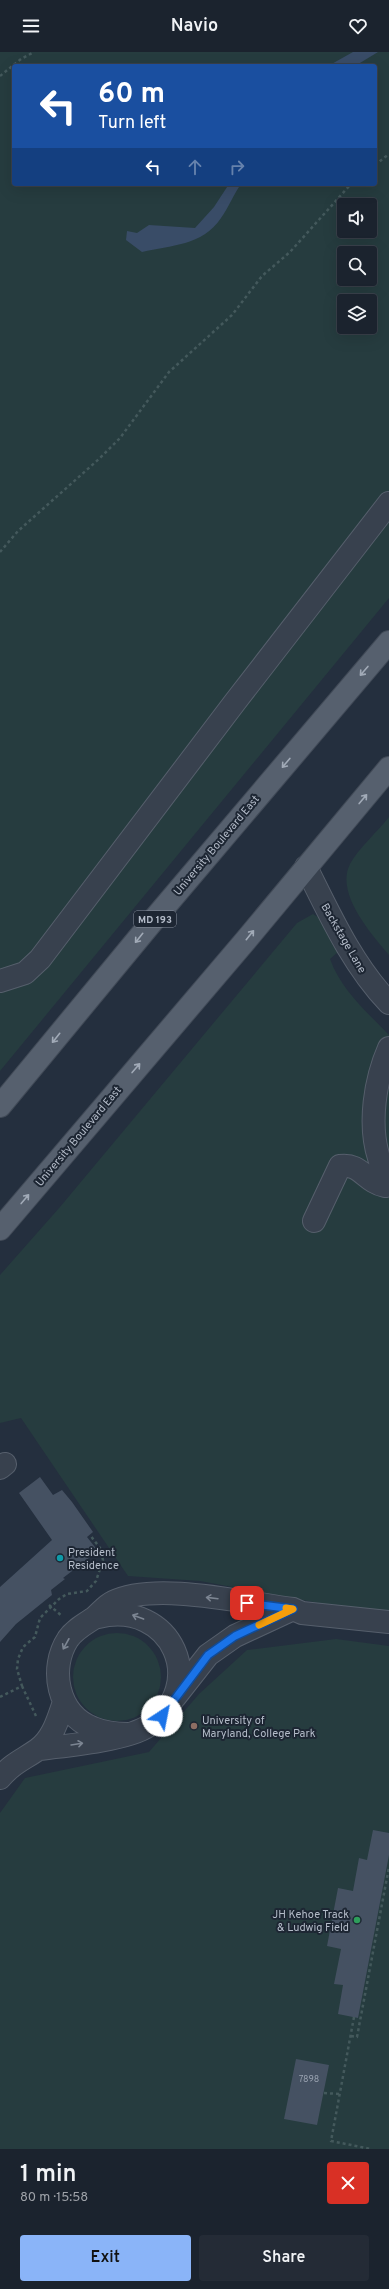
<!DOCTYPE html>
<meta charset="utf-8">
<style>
body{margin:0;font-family:Overpass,sans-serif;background:#242b36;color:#f1f3f6;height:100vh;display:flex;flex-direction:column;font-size:15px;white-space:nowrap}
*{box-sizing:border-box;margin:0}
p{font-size:13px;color:#a0a4aa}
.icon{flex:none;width:22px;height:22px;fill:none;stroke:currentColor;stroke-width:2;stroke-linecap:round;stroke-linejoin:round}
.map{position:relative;height:2097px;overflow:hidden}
.sheet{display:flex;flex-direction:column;background:#1b232e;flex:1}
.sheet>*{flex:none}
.hud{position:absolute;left:12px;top:12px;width:365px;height:122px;border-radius:4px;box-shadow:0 4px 16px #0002,0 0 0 1px #39404a;background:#1a4fa0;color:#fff;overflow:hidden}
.buttons{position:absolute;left:337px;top:146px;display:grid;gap:8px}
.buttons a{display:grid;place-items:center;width:40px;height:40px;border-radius:4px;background:#1b232e;box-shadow:0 4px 16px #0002,0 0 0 1px #39404a;font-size:20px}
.pin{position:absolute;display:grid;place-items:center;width:34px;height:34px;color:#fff;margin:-17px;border-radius:8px;box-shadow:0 2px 6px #0006}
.me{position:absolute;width:44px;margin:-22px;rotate:34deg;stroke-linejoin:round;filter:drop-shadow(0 0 3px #0008)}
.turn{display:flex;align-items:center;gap:14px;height:84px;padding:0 20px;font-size:18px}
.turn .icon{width:52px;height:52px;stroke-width:2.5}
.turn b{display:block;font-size:28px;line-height:34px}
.lanes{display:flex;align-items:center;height:38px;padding:0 20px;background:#0003;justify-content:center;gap:20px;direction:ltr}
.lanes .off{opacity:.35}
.round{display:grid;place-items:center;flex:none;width:42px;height:42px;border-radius:4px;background:#242b36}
.summary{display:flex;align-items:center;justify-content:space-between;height:68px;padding:0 20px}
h1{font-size:24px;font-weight:600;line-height:30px}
.action{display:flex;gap:8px;margin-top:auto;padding:8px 20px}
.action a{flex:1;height:46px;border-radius:4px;background:#8ab4f8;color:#111;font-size:16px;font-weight:600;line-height:46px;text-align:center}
.action a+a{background:#242b36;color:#f1f3f6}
header{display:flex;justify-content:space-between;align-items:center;height:52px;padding:0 20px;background:#1b232e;font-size:18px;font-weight:600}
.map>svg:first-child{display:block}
</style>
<header><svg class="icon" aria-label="menu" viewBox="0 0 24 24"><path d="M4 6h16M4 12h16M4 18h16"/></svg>Navio<svg class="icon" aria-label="heart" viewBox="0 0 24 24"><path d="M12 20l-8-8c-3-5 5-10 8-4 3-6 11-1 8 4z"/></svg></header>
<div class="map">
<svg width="389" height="2097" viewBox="0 0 389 2097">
<rect width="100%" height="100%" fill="#242f3e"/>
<path fill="#263c3f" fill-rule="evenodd" d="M0 0H389V546L0 1019ZM14 14H375V132H14ZM344 153H370V179H344ZM344 201H370V227H344ZM344 249H370V275H344Z
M389 765V903C371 882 335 841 350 812 358 797 378 779 389 765Z
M313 862 327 871 339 899 330 907C341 938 367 960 389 983V1564L200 1529 128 1524 21 1366 0 1371V1223L60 1155 297 871Z
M73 1625a44 44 0 1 1 88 0a44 44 0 1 1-88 0Z
M336 1587 389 1594V2097H0V1761L25 1726 149 1700 199 1642 247 1598Z"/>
<path fill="#394c67" d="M353 0H378L355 14H328Z
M229 132H241C233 143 229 155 221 166 202 194 171 193 142 200L126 188 127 179 137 181 149 173 195 176 214 155Z"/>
<path fill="#455162" d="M40 1425 53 1443 62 1438 72 1450 93 1480 87 1485 98 1499 63 1526 65 1527 51 1538 52 1543 16 1572 0 1590V1535L52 1488 19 1441Z
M373 1778 389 1781V1803L358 1966 338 1962 343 1933 334 1932 341 1897 327 1894 338 1836 353 1839 359 1806 367 1808Z
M296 2007 329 2013 317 2073 284 2067Z"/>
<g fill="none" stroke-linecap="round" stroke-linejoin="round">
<defs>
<path id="minor" d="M306 815C330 863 352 912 389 951
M0 929 25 921 40 907 235 650 389 451
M389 996C375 1028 368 1072 379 1106 381 1114 386 1121 389 1129
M314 1169 340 1114C361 1111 365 1130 385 1134L389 1129
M0 1416 5 1412
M175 1645 208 1603 235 1584 293 1557
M128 1682C115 1682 105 1681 93 1676 57 1662 49 1616 68 1587 75 1577 85 1572 94 1566 100 1561 106 1553 113 1550 154 1529 246 1551 293 1557L302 1561 389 1570
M39 1697C65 1694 128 1688 148 1674 210 1634 172 1547 98 1565
M0 1726C13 1711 21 1709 37 1698 53 1687 58 1667 64 1650"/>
<path id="major" d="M0 1054 156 865 389 590
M0 1177 246 888 389 716"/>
</defs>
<use href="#minor" stroke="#565f6c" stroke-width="24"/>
<use href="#major" stroke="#414a57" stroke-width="24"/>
<path stroke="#44595c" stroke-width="2.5" stroke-dasharray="3 3" stroke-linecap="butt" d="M0 24 21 7 34 0
M375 113 389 102
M0 500 18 479 99 407 120 386 169 320 232 263 262 224 290 200 351 132
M49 1553 62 1564
M22 1634 36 1664
M0 1645 22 1634 17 1617 18 1607 23 1595 35 1585 40 1566 59 1547 67 1542 87 1539 96 1529 103 1508 100 1496 90 1483
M354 1965 331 2089 371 2097
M351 1984 357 1985 389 1815
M324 2041 339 2042"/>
<use href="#minor" stroke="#38414e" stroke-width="22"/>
<use href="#major" stroke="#56606e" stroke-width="22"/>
</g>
<defs><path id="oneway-shaft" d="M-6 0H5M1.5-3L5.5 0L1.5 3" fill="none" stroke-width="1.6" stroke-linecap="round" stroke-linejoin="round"/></defs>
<g stroke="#a1aab7">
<use href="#oneway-shaft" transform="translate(364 619) rotate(131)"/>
<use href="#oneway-shaft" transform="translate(286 711) rotate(130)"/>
<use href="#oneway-shaft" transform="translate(363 747) rotate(-50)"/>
<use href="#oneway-shaft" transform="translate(250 883) rotate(-51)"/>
<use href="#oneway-shaft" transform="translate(139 886) rotate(129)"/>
<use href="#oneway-shaft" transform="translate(56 986) rotate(129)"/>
<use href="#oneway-shaft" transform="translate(136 1016) rotate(-49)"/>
<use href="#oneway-shaft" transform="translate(25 1147) rotate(-50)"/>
</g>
<g stroke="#7c8592">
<use href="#oneway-shaft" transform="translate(212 1546) rotate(-173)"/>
<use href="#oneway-shaft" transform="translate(138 1565) rotate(-160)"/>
<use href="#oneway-shaft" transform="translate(66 1592) rotate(119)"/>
<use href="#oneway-shaft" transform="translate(77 1692) rotate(-9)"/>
</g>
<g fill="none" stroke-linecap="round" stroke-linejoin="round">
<defs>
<path id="route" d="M162 1664 208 1603 235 1584 293 1557 247 1551"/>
</defs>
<use href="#route" stroke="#114b97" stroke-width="10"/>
<use href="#route" stroke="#1a73e8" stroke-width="7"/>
<path stroke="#f59e0b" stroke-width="7" d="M259 1573 293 1557 286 1556"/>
</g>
<circle fill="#0f9aa8" stroke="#1d2633" stroke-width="1.5" cx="60" cy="1506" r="4"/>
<circle fill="#8d6e63" stroke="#1d2633" stroke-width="1.5" cx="194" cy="1674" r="4"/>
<circle fill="#2e9e5b" stroke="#1d2633" stroke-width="1.5" cx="357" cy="1868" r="4"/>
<g text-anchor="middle" stroke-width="4" stroke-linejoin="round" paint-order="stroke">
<g font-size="9" fill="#98a1af">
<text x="309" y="2030">7898</text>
</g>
<rect fill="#1d2633" stroke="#878f9c" stroke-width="1" x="134" y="859" width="42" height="16" rx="3"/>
<g font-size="10" font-weight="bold" fill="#b4bcc9">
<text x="155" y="871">MD 193</text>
</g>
<g font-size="11" fill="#b4bcc9" stroke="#1d2633">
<text transform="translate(216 793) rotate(-50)" y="4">University Boulevard East</text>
<text transform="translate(344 886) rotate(60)" y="4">Backstage Lane</text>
<text transform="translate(78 1084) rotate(-50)" y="4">University Boulevard East</text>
</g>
<g font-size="11" fill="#b4bcc9" stroke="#1d2633" text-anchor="start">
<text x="68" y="1504">President<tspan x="68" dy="13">Residence</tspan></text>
<text x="202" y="1672">University of<tspan x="202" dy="13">Maryland, College Park</tspan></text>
<text x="349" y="1866" text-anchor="end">JH Kehoe Track<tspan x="349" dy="13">&amp; Ludwig Field</tspan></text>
</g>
</g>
</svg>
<div class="buttons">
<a><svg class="icon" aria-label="sound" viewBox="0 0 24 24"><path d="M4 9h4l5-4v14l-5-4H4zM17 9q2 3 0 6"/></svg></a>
<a><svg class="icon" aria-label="search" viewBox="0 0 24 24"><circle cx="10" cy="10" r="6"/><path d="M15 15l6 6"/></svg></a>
<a><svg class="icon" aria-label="layers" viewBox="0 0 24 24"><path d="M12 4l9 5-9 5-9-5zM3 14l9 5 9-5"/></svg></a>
</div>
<div class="pin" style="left:247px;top:1551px;background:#d93025"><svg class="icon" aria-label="arrive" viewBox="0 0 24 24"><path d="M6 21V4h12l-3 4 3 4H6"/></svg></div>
<svg class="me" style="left:162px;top:1664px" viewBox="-20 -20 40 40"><circle r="19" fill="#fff"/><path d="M0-13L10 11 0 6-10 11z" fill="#1a73e8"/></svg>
<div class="hud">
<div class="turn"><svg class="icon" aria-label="left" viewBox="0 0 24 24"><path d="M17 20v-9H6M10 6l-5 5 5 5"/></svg><div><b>60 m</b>Turn left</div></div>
<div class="lanes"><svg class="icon" aria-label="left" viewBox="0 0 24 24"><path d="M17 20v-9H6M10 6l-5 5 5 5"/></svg><svg class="icon off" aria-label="ahead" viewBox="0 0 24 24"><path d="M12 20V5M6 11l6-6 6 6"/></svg><svg class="icon off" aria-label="right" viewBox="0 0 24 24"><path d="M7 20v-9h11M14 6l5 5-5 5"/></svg></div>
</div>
</div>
<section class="sheet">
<div class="summary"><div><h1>1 min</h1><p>80 m · 15:58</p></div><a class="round" style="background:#d93025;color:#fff"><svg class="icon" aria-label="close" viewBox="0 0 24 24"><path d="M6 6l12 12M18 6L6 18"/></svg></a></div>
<div class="action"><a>Exit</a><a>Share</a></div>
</section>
